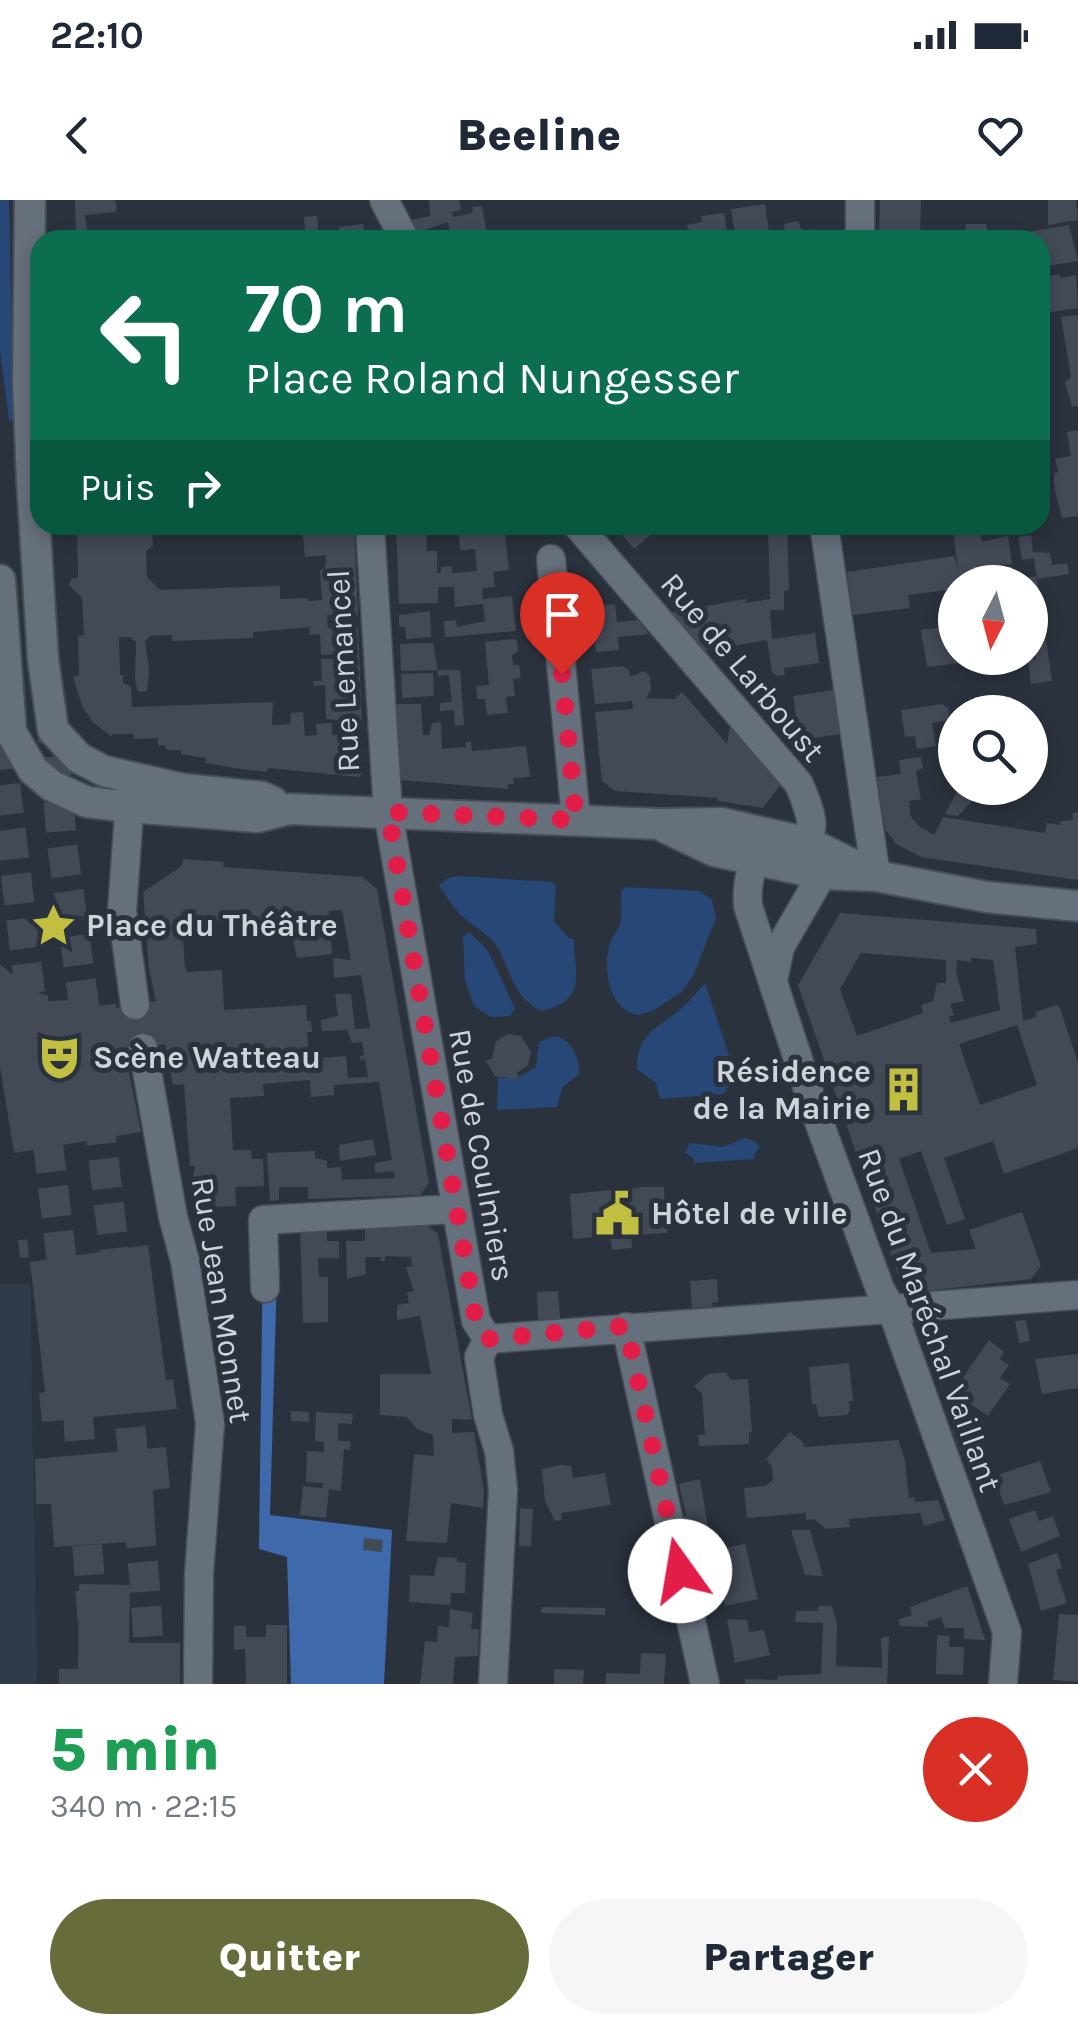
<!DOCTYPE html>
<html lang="fr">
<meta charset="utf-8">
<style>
body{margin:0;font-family:Karla,sans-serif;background:#f6f6f7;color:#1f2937;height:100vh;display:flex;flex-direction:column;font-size:38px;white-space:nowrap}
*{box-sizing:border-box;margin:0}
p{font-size:32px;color:#747a83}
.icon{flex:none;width:55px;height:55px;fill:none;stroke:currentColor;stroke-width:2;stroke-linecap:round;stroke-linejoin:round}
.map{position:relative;height:1484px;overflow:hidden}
.drawer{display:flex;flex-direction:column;background:#fff;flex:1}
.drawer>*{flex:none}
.guide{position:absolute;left:30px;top:30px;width:1020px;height:305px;border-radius:30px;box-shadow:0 5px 15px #0003;background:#0b6e4f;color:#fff;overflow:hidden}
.needle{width:65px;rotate:186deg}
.controls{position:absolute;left:938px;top:365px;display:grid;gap:20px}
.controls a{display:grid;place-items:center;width:110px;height:110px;border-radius:50%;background:#fff;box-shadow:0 5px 15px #0003;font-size:50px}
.pin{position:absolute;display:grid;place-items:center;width:85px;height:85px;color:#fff;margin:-102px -42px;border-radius:50% 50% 50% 0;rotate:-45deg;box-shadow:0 0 10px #0007}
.pin .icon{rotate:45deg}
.me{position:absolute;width:110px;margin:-55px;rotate:347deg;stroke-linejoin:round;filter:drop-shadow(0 0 8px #0008)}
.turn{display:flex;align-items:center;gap:35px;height:210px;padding:0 50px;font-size:45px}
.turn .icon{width:130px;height:130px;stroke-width:2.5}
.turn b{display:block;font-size:70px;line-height:85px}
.then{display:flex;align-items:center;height:95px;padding:0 50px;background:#0003;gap:20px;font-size:38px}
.round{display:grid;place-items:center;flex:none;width:105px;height:105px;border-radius:52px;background:#f6f6f7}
.overview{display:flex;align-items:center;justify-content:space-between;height:170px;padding:0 50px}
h1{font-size:60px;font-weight:800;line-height:75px;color:#1e9e55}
.primary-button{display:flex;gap:20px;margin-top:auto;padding:20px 50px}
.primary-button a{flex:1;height:115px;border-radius:60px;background:#686c3b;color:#fff;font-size:40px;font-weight:800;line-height:115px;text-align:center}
.primary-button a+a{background:#f6f6f7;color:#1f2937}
.status{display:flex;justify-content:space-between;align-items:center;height:70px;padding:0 50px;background:#fff;direction:ltr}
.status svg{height:28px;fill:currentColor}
header{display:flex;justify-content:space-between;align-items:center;height:130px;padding:0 50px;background:#fff;font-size:45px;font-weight:800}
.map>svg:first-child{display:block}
</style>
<div class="status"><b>22:10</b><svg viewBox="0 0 49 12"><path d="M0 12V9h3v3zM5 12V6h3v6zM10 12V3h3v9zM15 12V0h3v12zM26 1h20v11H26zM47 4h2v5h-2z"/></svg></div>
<header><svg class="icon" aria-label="back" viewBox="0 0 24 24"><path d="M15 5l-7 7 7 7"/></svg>Beeline<svg class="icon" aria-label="heart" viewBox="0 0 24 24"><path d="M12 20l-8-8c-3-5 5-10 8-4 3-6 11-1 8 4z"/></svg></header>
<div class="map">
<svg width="1078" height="1484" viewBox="0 0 1078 1484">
<rect width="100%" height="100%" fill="#2a323d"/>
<path fill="#2f3a4b" d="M0 1084H30L37 1484H0Z"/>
<path fill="#274776" d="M0 0H9L14 221H9L0 149Z
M460 676 552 682 556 686 554 721 569 738 574 739C573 769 590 800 542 811 514 799 511 772 498 748 491 736 479 730 469 722 456 712 447 698 439 685L448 678Z
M626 687 700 691 712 700 716 718 694 774 682 792 652 811 637 815C609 809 603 771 609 746 611 737 618 732 620 724 622 714 621 701 621 691Z
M469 732C475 738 482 743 487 750 491 755 514 806 515 809L510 816 491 817 474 806 465 781 463 736Z
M705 783 736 876 723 894 660 899 656 883 637 869C637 832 660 827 683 807 691 800 697 791 705 783Z
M554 836C573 839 578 857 580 873L562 888 557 907 497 910 498 877 516 879 536 867 539 842Z
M745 938 756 942 760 948 755 952 754 959 694 963V958L685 953 690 943 723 947Z"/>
<path fill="#3e6aab" d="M278 1038 270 1315 392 1330 384 1484H291L287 1357 259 1349 263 1042Z"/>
<path fill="#424a56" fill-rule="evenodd" d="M75 0H114L117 6 115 12 85 15 88 37 76 38Z
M429 0H459L461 10 452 12 453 17 473 13 472 7 482 6 487 34 478 36V40H442L450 35 448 22 416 33 410 20 430 16Z
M880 0H921L920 36 924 40H879Z
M1048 0H1076L1078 20 1048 25Z
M765 4 770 40H736L731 9Z
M724 13 728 40H689L687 25 702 22 701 16Z
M317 16 319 40H306L304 17Z
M798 21 802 31 816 29 818 40H786L784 24Z
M363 24 365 40H328L339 36V27Z
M966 24H986L988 35H965Z
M1069 25 1078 61 1040 67V40H1023L1022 33Z
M1060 74V78L1076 75 1078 108 1043 113 1040 78Z
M1078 115V206L1072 207 1065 182 1071 177 1061 117Z
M1078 230V316L1062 318 1055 291 1054 273 1058 272 1055 259 1071 256 1067 232Z
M77 325H152L153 346 146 351 147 377 160 390 280 386V399L308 398V401L322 400 320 370 325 369 326 355 305 357 302 325H354L358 415H327L328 428 358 427 362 522 326 519 325 485 314 486 313 481H322L321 459H336V454L321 455 320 434 310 435 309 427 253 432V438L172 441V435L150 436 145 441 149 470 147 491 138 492 135 480 136 442 130 437H119L120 475H123V483L131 487 132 507 273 502 272 525 290 524 291 513 303 512 305 536 317 535 316 524 332 523V535H342V530L362 533 363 572 359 577 268 568 267 572 234 568 205 563 206 558 181 554V550H167L164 545 158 546V538L134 539V534H112V537L94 523 83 508 73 477 79 475 78 436 84 435 82 398 69 385 72 378H78Z
M396 325H426L427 351H437V373H441V367L452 366V373L477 371 475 349 460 350 459 335 467 334 466 325H504L509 370 493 372 495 387 482 388 483 399 512 396 516 431 445 437 444 421 456 420 457 427 485 421 483 404 455 407 454 387H438V403L399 404Z
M614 325H662L634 349Z
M768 325H787L789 390 784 391V410H770L772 439 815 433 819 463 784 468 785 475 777 476 772 472 767 440 703 451 670 413 745 399 746 403 770 399Z
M980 328 982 342 1008 336 1012 364 1001 365 1002 374 998 379 955 382V389L908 395 910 408 853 415 847 372 954 356 958 369 953 331Z
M1031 335 1033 352 1050 353 1052 365 1067 363 1069 374 1037 379 1034 358 1022 360 1018 337Z
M1036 376 1039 390 1030 391V382H1009Z
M615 404 617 422 638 420 649 434 618 437 619 450 596 452 594 440H587L584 407Z
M430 411 431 437 406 439V428L399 426V415Z
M955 425V458H960L961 463 927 467 921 430Z
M1045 434 1052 481 1031 484 1028 460 1036 459 1033 436Z
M513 439 517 441 518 451 512 455 513 465H519L521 478 513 479 515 496 506 497 508 513 487 515 485 499H477L476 486 489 485 485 442Z
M433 443 438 470 401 471 400 444Z
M623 466 629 470 630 477 644 471 650 476 651 490 646 498 675 499 682 492 727 544 730 526 781 584 763 608 718 601V598L615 591 602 581 595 512 633 509 632 501 595 504 591 469Z
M438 470H460L464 525 455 526 454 510 440 511V503L452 502 449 475 438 476Z
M433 473 434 496 402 498 401 474Z
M834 490 841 534 800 540 793 496Z
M391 504H421L423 535H429L432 523 441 522 442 549 466 547V542H471L472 551 526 546 530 577 513 578 514 584H508V589L400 580Z
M942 504 948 508 949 516 945 521 932 523 936 546 917 549 915 536 905 537 901 510Z
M921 557 923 568 916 571 921 599 909 601 911 617 919 626 934 635 943 617 1045 633 1047 623 1060 625 1061 621 1073 620 1072 613H1078V680L921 657 896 644 885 629 877 577 901 574 899 560Z
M955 588H973L976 597 958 616 945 614 956 594Z
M183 659 224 662 223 667 363 677 377 689 429 983 420 995 308 999V987H279V1000L270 1001 267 953 315 951V958L327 961V968L341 967 342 980 395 978 394 971 375 973V963L392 960 379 882 334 885V895L311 897 310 880 263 884 264 896 230 898 233 950H251L252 959H263L264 986 235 987 236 1006 207 1007 206 989 191 990 195 966H190L184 884 173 885 165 844 125 852 141 932 14 953 0 866V764L21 782 19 785 48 796V801L75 800 81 807 116 804V808L156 801 149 769 143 692 182 666ZM342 710 351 760 333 758 334 778 361 775 370 828 355 829 351 794H335L338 816 321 820 322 831 347 830 352 843 362 842 364 855 360 856 361 860 365 859 368 877 348 878 346 856 309 859 307 832H312L311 821H307L306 805 224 810 222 770 187 772 185 767 181 711 188 720 229 721 230 730H248V734L291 730 297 758 332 754 329 711Z
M840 713 1036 729 1037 744 1015 747 1023 821 1036 817 1035 812 1057 805 1060 808 1078 863V948L1004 974 993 941 944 958 965 1019 947 1025 921 951 899 959 931 1053 976 1049 969 1030 1022 1012 1041 1066 1031 1079 917 1092 900 1080 798 785ZM861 753 946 760V783H937L933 801 921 805 923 813 857 836 840 789ZM971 758 993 760 1000 810 951 823 949 816 954 815 950 804 964 801 956 772 957 760 971 762ZM1017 825 1037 885 980 905 959 844Z
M508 834 521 836 531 852 528 865 517 873 519 878 515 879 495 876 486 861 492 858 496 841Z
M373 939 376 955 340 961 339 945Z
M643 987H664L667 1033 631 1035 632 1048 612 1050 610 1036 573 1039 570 994Z
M426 1025 438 1034 472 1220 452 1219V1233L474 1232 484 1291 483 1308 451 1303 447 1343 406 1341 414 1254 434 1256 433 1235 417 1229 407 1217 380 1215V1174H431L420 1116 397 1120V1105L409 1103 407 1092 414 1091 406 1067 412 1066 411 1057 385 1056V1061H381V1057H365L366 1074 347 1079 346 1041H365V1027Z
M327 1028V1041H339V1058H318L319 1077H328V1122L303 1123 300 1029Z
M27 1039 29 1057 20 1058 18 1040Z
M148 1045 166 1180 173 1179 177 1209 42 1222 39 1193 45 1192 30 1062Z
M717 1079 718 1102 712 1103 713 1106 692 1108 690 1081Z
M558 1091 560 1118 538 1120 537 1092Z
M1026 1120 1030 1141 1019 1143 1015 1121Z
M989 1140 1004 1152 1000 1159 1009 1165 1000 1178 1010 1184 988 1216 953 1192Z
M1078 1154V1188L1042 1194 1035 1159Z
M849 1163 853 1201H849L850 1211 847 1215 819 1217 816 1204H812L809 1167Z
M725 1172 731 1180 748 1179 752 1232H749V1244L699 1246 698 1235H705L702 1194 694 1186 708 1174Z
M291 1211 309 1212V1222L291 1221Z
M316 1212 353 1214 352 1224 338 1223V1241H351L350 1250 344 1249 341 1291 329 1289 326 1318 300 1315 303 1286 322 1288 323 1283 306 1282 307 1251 324 1252V1242L315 1241Z
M977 1225 980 1247 960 1250 952 1229Z
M790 1232 803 1242 804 1247 898 1240 905 1260 909 1298 914 1297 916 1302 938 1300 945 1320 924 1326 920 1313 849 1319 850 1327 826 1329 814 1319 806 1320V1313L747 1318 744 1288 765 1286 773 1280 772 1267 766 1259Z
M166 1247 170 1288 153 1290 156 1340 54 1347 51 1304H36L35 1259Z
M1040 1261 1051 1292 1004 1305 994 1276Z
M561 1265 571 1266 573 1278 605 1273 611 1305 561 1313 562 1320 555 1321 545 1301 542 1269Z
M700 1279 710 1339 687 1343 681 1316H686L679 1284Z
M520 1308 533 1309 531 1346H519Z
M1035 1310 1039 1321 1053 1316 1060 1336 1021 1352 1009 1319Z
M791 1330H810L823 1376 805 1375Z
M364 1338 383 1340 382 1352 363 1350Z
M745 1344 758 1399 725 1406 722 1392 717 1393 715 1382 719 1381V1377L714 1378 713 1350Z
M1057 1353 1062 1368 1056 1370 1067 1403 1041 1411 1028 1364Z
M438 1357 457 1358V1362L466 1363 465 1393H451L450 1405 409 1402 410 1375 434 1376Z
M79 1384 130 1385 129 1443H180V1484H59V1469H78Z
M967 1386 985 1440 964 1439V1428H945L941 1417 927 1422 929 1427 900 1426 898 1420 912 1415 910 1407Z
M818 1406H832L837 1424 836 1466 882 1468 881 1438 889 1436 887 1484H745V1479L777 1480 778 1476 821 1474 823 1423 795 1422 796 1411H818Z
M542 1407 605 1408V1415L541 1413Z
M450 1409 473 1413 471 1429H479L478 1456 455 1457 453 1484H420L425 1441 437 1442 438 1426 449 1427Z
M1059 1414 1078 1415V1482L1053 1480Z
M727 1419 747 1420 749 1432 764 1430 770 1455 735 1463Z
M266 1425H287V1484H246L245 1449 234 1450V1426H246V1437H266Z
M937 1435 950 1436 949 1447H964L963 1475 936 1474Z
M641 1453 666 1454 664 1484H606V1473L640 1474Z
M554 1469 584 1470 583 1484H554Z"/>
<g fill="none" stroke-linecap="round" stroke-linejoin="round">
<path stroke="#434a55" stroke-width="28" stroke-dasharray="28 14" stroke-linecap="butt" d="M135 805 143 848"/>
<path stroke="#434a55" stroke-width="30" stroke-dasharray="30 15" stroke-linecap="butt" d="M51 512 62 644 95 885 115 1057 145 1387 151 1484
M0 540 75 1172 97 1484"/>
<defs>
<path id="street" d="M384 0 405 40
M860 40V0
M577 325 799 584C813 618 817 627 801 661
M824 325 876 676
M370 326 388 612 476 1121 488 1139
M551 359 576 619
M131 585 122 711 135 805
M767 640C752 663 746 679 748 706L814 908 880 1089 892 1110 1007 1432 1003 1484
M773 781 780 747 831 659
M143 848 173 1017 185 1061 210 1223 199 1374 198 1484
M265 1088 263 1020 455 1009
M626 1127 705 1484
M488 1139 1078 1095
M488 1139 479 1157 488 1215 499 1251 503 1290 493 1484"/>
<path id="secondary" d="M30 0 28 183 32 281 43 459 53 530 79 558 104 571 183 589 262 597 273 602
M0 380 11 532 33 570 52 586 87 602 129 607 258 617 289 609 660 624 721 623 809 643 876 676
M666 628 714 651 822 674 876 676 987 697 1078 706"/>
</defs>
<use href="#street" stroke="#474d56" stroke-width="31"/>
<use href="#secondary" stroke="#474d56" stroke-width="34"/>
<use href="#street" stroke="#666f7c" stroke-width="28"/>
<use href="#secondary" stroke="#666f7c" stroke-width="30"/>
</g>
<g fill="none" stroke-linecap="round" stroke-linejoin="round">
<path stroke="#e11d48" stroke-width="18" stroke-dasharray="0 32.4" d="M562 474 576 620 388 612 476 1121 488 1139 626 1126 680 1371"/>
</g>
<defs>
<symbol id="sight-bare" viewBox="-9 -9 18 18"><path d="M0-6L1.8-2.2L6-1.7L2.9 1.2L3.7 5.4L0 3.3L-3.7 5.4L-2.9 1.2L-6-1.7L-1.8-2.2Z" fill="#c1be40" stroke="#2a323d" stroke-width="2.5" paint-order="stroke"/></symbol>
<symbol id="theatre-bare" viewBox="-9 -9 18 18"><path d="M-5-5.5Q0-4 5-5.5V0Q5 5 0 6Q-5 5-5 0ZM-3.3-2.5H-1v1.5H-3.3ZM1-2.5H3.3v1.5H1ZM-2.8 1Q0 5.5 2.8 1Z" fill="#c1be40" stroke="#2a323d" stroke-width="2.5" paint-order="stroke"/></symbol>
<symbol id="building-bare" viewBox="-9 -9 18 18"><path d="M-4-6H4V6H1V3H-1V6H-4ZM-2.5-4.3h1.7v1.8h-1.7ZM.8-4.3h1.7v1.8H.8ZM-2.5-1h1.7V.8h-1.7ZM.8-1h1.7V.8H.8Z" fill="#c1be40" stroke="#2a323d" stroke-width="2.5" paint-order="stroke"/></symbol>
<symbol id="civic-bare" viewBox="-9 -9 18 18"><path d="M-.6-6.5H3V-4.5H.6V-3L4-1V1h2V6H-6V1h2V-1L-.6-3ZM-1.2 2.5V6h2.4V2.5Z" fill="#c1be40" stroke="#2a323d" stroke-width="2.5" paint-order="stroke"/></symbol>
</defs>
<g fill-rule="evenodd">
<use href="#sight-bare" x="22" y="694" width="63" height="63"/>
<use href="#theatre-bare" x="28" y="826" width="63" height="63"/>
<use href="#building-bare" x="872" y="858" width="63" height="63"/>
<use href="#civic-bare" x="586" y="982" width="63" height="63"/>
</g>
<g text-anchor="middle" stroke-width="10" stroke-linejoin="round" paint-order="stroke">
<g font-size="32" fill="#ced3da" stroke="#2a323d">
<text transform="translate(743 467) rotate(50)" y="11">Rue de Larboust</text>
<text transform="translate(343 471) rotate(-93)" y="11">Rue Lemancel</text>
<text transform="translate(482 955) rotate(80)" y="11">Rue de Coulmiers</text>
<text transform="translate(222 1100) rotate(81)" y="11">Rue Jean Monnet</text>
<text transform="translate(930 1120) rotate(70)" y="11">Rue du Maréchal Vaillant</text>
</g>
<g font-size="32" font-weight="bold" fill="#ced3da" stroke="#2a323d" text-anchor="start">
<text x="86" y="736">Place du Théâtre</text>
<text x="93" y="868">Scène Watteau</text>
<text x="871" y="882" text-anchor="end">Résidence<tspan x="871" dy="37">de la Mairie</tspan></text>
<text x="651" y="1024">Hôtel de ville</text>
</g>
</g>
</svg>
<div class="controls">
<a><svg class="needle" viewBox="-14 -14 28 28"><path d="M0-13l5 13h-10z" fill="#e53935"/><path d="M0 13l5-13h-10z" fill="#747a83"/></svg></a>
<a><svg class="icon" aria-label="search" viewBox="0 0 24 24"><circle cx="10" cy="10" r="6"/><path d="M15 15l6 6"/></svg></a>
</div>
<div class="pin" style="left:562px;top:474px;background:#d93025"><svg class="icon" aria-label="arrive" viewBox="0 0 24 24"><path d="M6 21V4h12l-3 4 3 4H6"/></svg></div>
<svg class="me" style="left:680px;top:1371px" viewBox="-20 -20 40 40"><circle r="19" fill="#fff"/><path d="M0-13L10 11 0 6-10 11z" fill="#e11d48"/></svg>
<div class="guide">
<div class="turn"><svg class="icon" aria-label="left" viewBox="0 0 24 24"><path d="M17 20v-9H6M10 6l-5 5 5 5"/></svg><div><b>70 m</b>Place Roland Nungesser</div></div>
<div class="then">Puis<svg class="icon" aria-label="right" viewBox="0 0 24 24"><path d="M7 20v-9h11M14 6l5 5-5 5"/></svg></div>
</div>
</div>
<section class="drawer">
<div class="overview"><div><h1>5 min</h1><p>340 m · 22:15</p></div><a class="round" style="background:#d93025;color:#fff"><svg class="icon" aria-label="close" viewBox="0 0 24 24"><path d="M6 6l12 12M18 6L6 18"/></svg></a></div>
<div class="primary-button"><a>Quitter</a><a>Partager</a></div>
</section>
